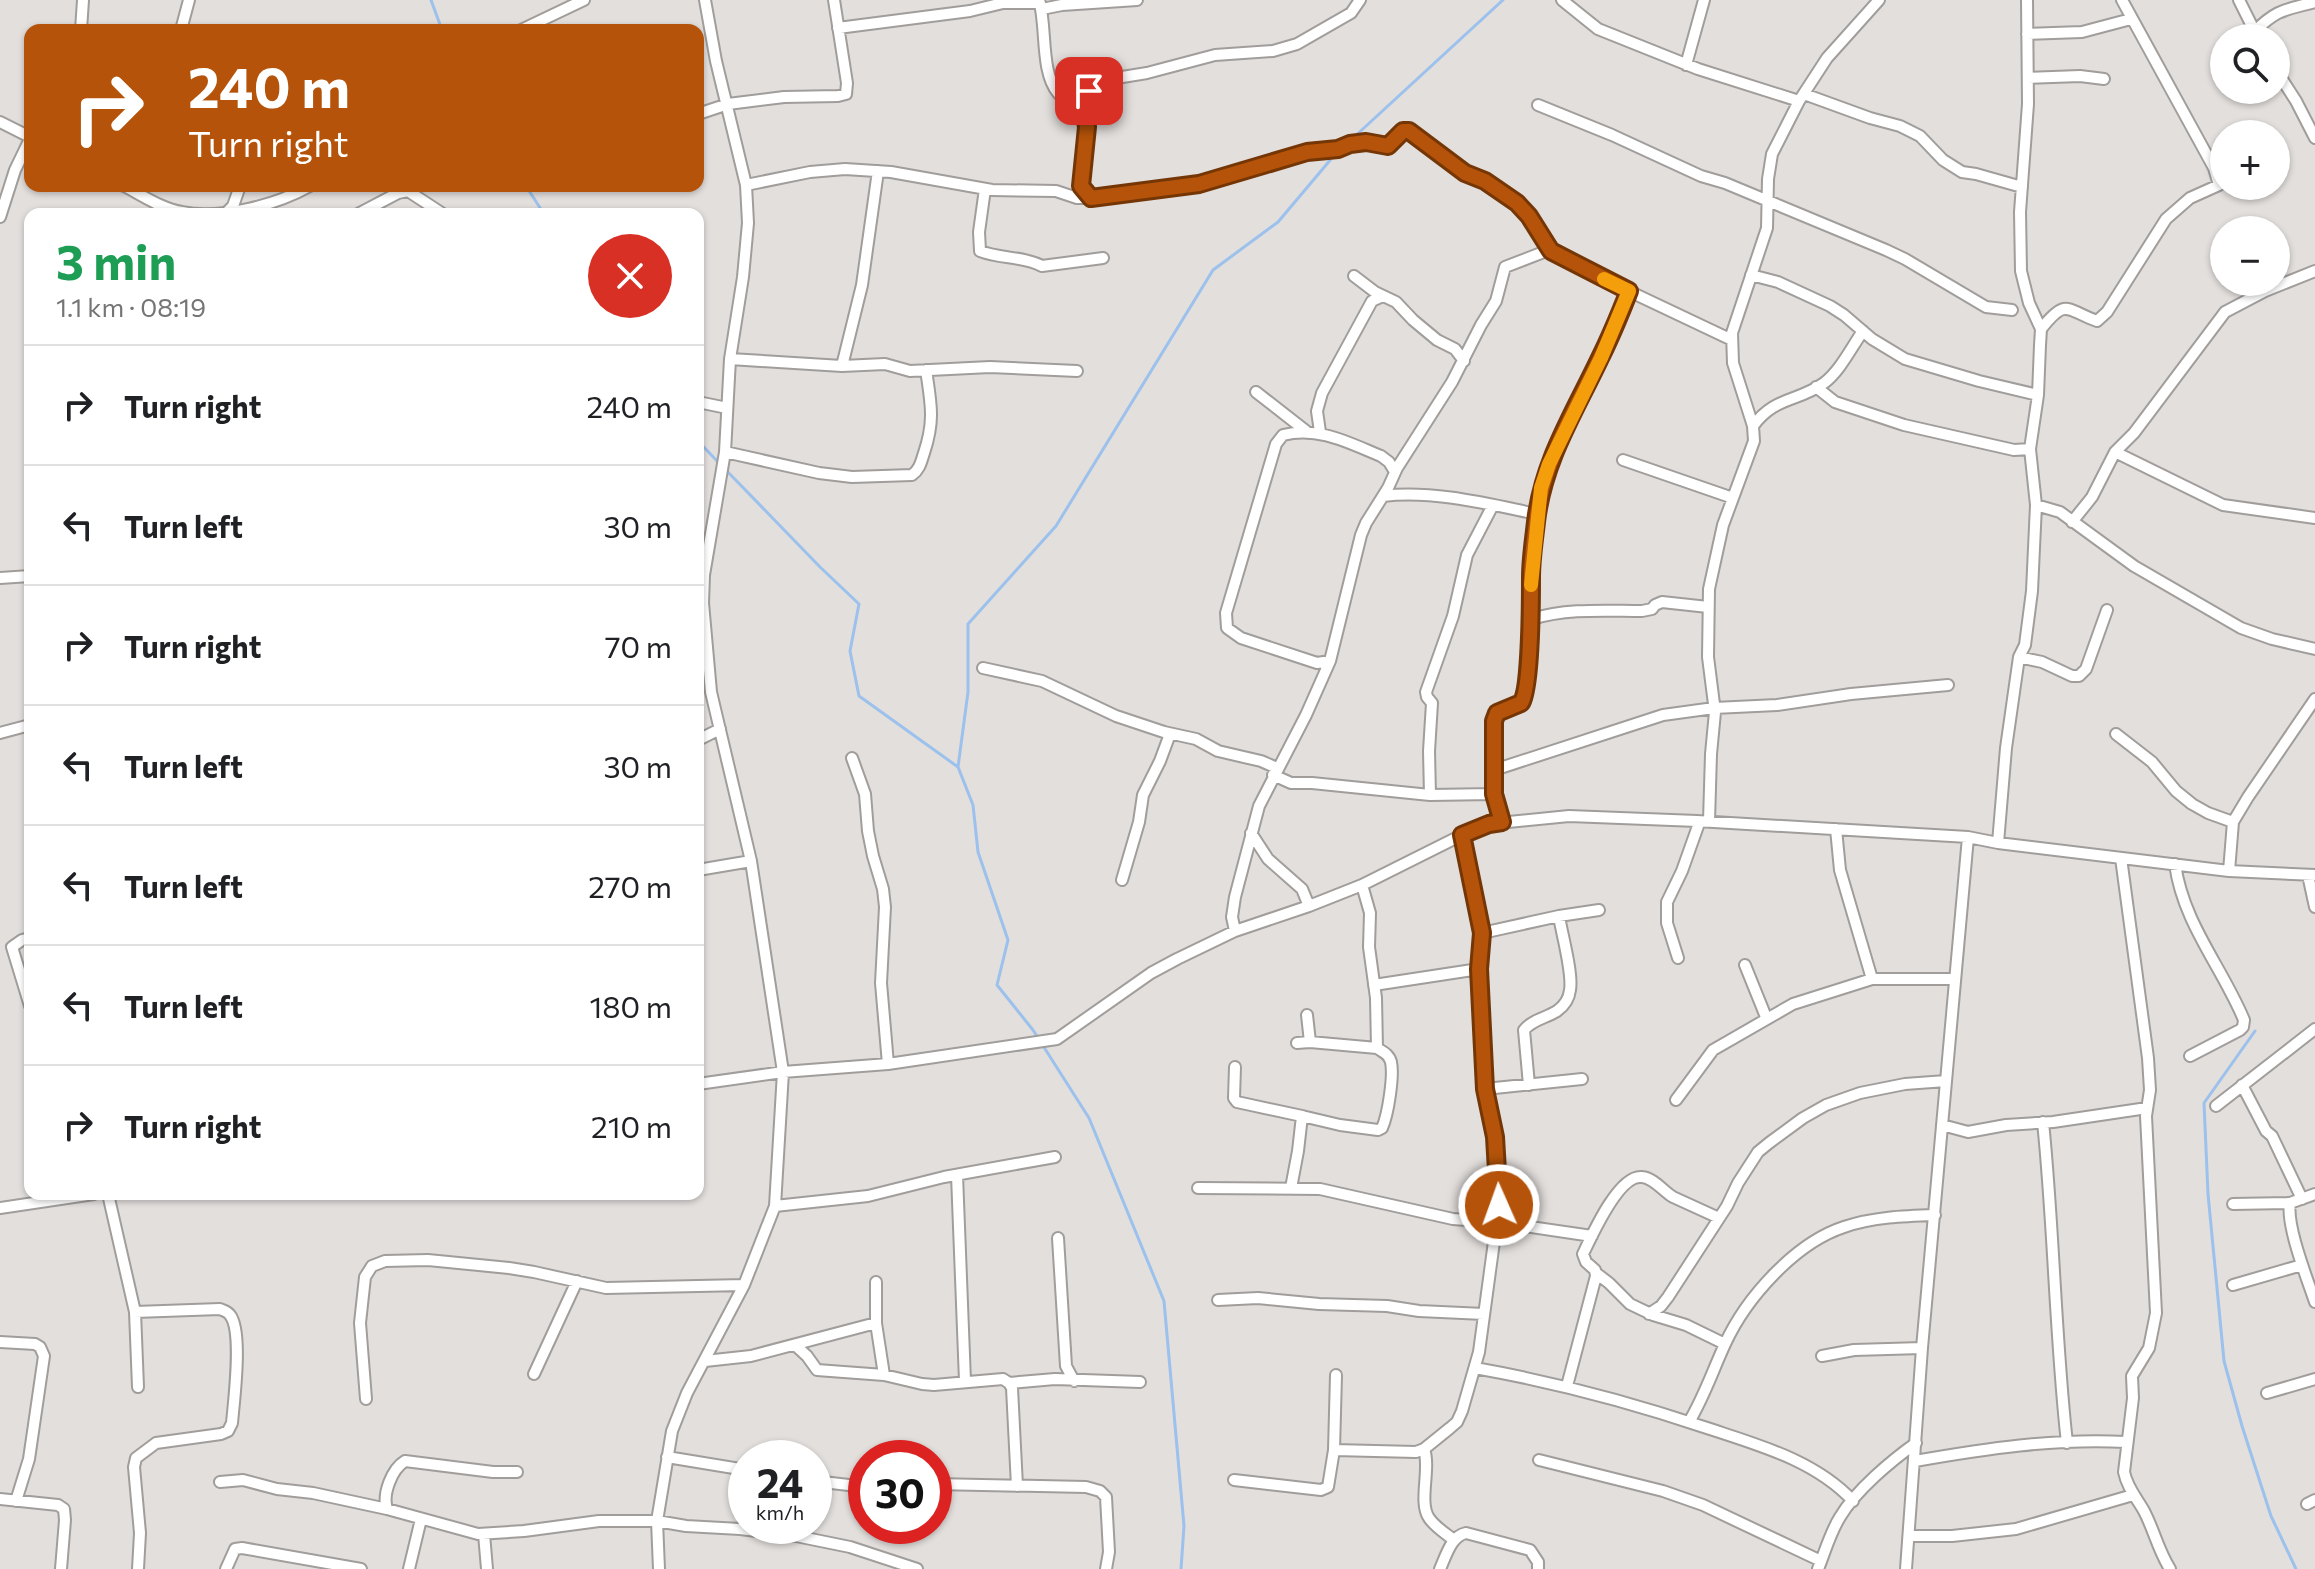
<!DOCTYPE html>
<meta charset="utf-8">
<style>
body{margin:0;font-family:Commissioner,sans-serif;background:#f2f2f2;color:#202124;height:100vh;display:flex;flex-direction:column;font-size:30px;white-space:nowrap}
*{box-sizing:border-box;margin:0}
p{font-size:26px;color:#757577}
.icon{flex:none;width:44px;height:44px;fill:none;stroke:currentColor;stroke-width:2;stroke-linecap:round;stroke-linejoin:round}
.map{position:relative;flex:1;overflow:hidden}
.drawer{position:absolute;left:24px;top:208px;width:680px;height:992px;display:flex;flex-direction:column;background:#fff;border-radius:16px;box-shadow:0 2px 6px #0004}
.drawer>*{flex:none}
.guide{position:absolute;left:24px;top:24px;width:680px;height:168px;border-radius:16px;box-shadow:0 2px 6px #0004;background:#b45309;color:#fff;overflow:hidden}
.controls{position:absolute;left:2210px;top:24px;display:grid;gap:16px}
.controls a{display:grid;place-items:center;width:80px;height:80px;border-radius:50%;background:#fff;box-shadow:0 2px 6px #0004;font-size:40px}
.speed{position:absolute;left:728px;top:1440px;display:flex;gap:16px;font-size:40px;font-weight:700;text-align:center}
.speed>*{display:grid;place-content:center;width:104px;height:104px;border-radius:50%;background:#fff;box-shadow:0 2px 6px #0004;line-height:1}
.speed small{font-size:20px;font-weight:400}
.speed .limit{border:12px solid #d22;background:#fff;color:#111}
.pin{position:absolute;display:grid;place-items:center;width:68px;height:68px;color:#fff;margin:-34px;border-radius:16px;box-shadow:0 4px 12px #0006}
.me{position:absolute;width:88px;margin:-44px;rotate:358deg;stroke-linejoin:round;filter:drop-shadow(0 0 6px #0008)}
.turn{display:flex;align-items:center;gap:28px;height:168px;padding:0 32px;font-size:36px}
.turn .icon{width:104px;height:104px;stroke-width:2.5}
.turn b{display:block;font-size:56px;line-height:68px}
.round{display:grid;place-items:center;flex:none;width:84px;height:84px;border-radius:42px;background:#f2f2f2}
.summary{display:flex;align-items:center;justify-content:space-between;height:136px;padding:0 32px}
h1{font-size:48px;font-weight:700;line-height:60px;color:#1e9e55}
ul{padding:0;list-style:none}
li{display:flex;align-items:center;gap:24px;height:120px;padding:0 32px;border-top:2px solid #e0e0e0}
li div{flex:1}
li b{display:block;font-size:30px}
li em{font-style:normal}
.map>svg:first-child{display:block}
</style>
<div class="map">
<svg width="2315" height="1569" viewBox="0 0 2315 1569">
<rect width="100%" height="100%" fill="#e3dfdd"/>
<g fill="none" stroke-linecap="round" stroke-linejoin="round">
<path stroke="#9bc1ec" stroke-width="3" d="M431 0 442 30
M1352 139 1503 0
M526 186 544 214
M698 441 719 463
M724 468 820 567 859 604 850 651 859 696 958 767
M2255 1031 2204 1103 2208 1194 2224 1361 2242 1426 2271 1516 2296 1569
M1181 1569 1184 1526 1164 1301 1089 1118 1033 1030 997 985 1008 940 978 852 973 805 958 767 968 692V624L1056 526 1213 270 1278 222 1337 152"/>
<defs>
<path id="minor" d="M1039 0C1047 26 1040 72 1058 93 1064 101 1076 104 1084 110
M1562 0 1598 29 1698 69 1799 101
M2239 0 2258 38
M1042 9 1062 5 1137 0
M838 28 970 11 1003 3H1040
M81 30 83 0
M181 30 189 0
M521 30 584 0
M2254 32C2277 9 2285 10 2315 2
M2027 34 2082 32 2131 19
M1686 65 1704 0
M2276 70 2296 101 2315 138
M2028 78 2080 76 2104 79
M1089 91 1084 110 1087 127 1081 186 1091 198
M1804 94 1870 118 1900 126 1920 136 1943 160 1962 172 1976 174 2022 187
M1071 102 1104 80 1147 73 1215 55 1273 51 1297 44 1351 13 1360 0
M1538 105 1612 135 1701 176 1725 183 1886 250 1905 259 1986 307 2012 310
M698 114 728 104 784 97 838 96 846 94 847 83 834 0
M0 122 30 137
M746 185 810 172 845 169 891 172 992 190 1056 191 1077 198H1100L1132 191 1199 184 1307 152 1338 149 1350 144 1366 142 1388 146 1403 131H1409L1465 173 1485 181 1517 203 1529 216 1551 251 1580 268 1732 340
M124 186C142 195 162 209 182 212 220 220 276 205 310 186
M985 189 979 232 980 251C1000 259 1023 256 1042 266L1103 258
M227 212 233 206 240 186
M358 214 398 193 408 191 443 214
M0 217 15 170 30 139
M1751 275 1778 282 1830 306 1844 315 1872 339 1905 359 1979 381 2038 395
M1354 276 1375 292 1396 302 1413 320 1437 340 1455 349 1464 361
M2041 329C2066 298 2065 309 2097 321L2107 312 2166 219 2190 198 2219 185 2214 168 2122 0
M730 359 842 366 885 364 910 371 990 367 1077 371
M842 366 862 285 878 171
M1816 387 1835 402 1904 425 2014 450 2030 449
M1256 392 1306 431
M698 402 727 408
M1753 426C1775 396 1798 402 1824 383 1840 371 1851 348 1863 331
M1320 432 1317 411 1322 393 1372 301 1383 296
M725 452 819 473 852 477 912 475C920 469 921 462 924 453 935 420 931 404 926 370
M2115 452 2223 505 2315 518
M1623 460 1733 498
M1383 496C1434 490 1488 504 1537 514
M2036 505 2060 512 2134 566 2241 628 2272 639 2315 649
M2072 522 2092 497 2115 452 2134 433 2225 312 2265 291 2315 271
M0 578 30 576
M1532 619C1568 608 1605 611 1642 611L1652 609 1655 605 1662 602 1708 607
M2019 657 2042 662 2072 676H2079L2086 669 2107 610
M1330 661 1317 663 1241 638 1227 628 1226 613 1276 444 1283 435C1318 426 1349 443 1381 456L1389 462 1395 472
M983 668 1042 681 1116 716 1164 732 1196 739 1218 751 1261 761 1277 768
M0 733 30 725
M2116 734 2152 762 2176 791 2192 804 2208 813 2233 822
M698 740 720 729
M852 758 865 794 868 831 873 856 883 889 885 907 881 983 888 1064
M1494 770 1663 715 1714 708 1777 705 1851 694 1948 685
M1273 775 1291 783H1312L1430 795 1494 794
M1430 795 1429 751 1432 703 1427 697 1426 692 1453 616 1467 555 1493 505
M1709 821 1711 754 1715 712 1708 657 1709 589 1723 525 1754 441 1753 426 1733 363 1732 333 1767 228 1768 179 1772 154 1799 101 1827 58 1879 0
M1502 822 1494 794V721L1497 713 1521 703 1525 694 1528 641 1532 625 1531 576 1541 488 1572 414 1614 329 1629 291
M1836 829 1840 870 1872 979
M1251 833 1268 859 1302 889 1309 906
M1998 843 2006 748 2019 657 2025 645 2032 591 2036 505 2030 449 2038 395 2040 345 2041 329 2029 303 2021 271 2020 212 2028 104 2027 0
M2121 858 2148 1058 2150 1090 2146 1116 2156 1313 2149 1348 2132 1376 2133 1398 2124 1472C2127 1487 2136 1497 2144 1511 2154 1530 2158 1550 2170 1569
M2175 864C2183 923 2222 967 2244 1020L2243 1027 2240 1030 2190 1056
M698 870 751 861
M2229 871 2233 822 2248 797 2315 699
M2308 875 2315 907
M1122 880 1139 822 1143 795 1160 761 1170 734
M1362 885 1370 913 1369 947 1376 998 1377 1048
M1235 931 1232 917 1235 897 1259 806 1306 715 1330 661 1361 535 1366 523 1388 488 1397 468 1452 382 1481 325 1496 301 1505 267 1549 250
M1482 933 1559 916 1599 910
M30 938 22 940 12 947 30 1006
M1678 958 1667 923V902L1682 871 1698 826 1697 821
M1745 965 1766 1017
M1374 985 1479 969
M1307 1015 1310 1042
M1297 1043 1310 1042 1377 1048C1383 1052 1389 1054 1391 1062 1394 1076 1388 1115 1382 1128L1378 1130 1340 1125 1302 1116
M1235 1067 1234 1098 1237 1102 1302 1116 1298 1151 1291 1188
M698 1084 783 1072 888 1064 1057 1039 1151 973 1177 959 1235 931 1309 906 1362 885 1462 835 1489 824 1569 816 1697 821 1968 837 1998 843 2229 871 2315 875
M1529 1085 1524 1030C1532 1020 1546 1018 1557 1011 1564 1006 1569 999 1570 990 1573 973 1562 935 1559 916
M2242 1085 2266 1131 2272 1136 2302 1199
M1485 1089 1582 1079
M1676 1100 1713 1050 1793 1004 1872 979H1954
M2216 1106 2315 1029
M2043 1122C2054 1229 2055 1336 2067 1443
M1942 1125 1968 1132 2006 1125 2053 1122 2147 1108
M957 1175 965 1381
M1198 1188 1320 1189 1453 1219 1479 1221 1498 1214
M108 1194 135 1312 138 1387
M2290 1203C2286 1226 2307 1278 2315 1302
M2233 1204 2290 1203 2315 1194
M775 1206 868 1196 944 1177 1055 1157
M0 1208 94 1194
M1497 1222 1592 1236
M1058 1238 1066 1366 1074 1381
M1596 1273 1609 1283 1630 1304 1653 1315 1686 1325 1725 1344
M876 1282V1323L884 1375
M2233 1285 2302 1265
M1218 1300 1258 1298 1319 1304 1387 1306 1419 1311 1484 1314
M135 1312 220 1309C224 1311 227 1311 230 1315 243 1331 234 1400 232 1423L228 1431 221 1434 156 1443 136 1458 134 1467 140 1533 138 1569
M1649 1314 1661 1306 1668 1297 1727 1206 1738 1183 1758 1152 1769 1143 1803 1118 1826 1105 1860 1093 1905 1084 1946 1081
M0 1342 35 1344 40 1347 44 1356 29 1459 16 1501
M795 1345 807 1356 817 1370 884 1375 922 1384 934 1385 1003 1379 1009 1383 1055 1379 1140 1382
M1822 1356 1854 1350 1922 1348
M705 1361 751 1356 876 1323
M1475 1368C1554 1382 1630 1402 1707 1428 1758 1445 1815 1460 1853 1501
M534 1374 577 1281
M1009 1383 1012 1388 1017 1486
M1567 1386 1596 1276 1595 1270 1586 1262 1583 1254C1592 1235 1619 1174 1642 1177 1654 1178 1663 1191 1673 1197 1688 1204 1704 1211 1719 1218
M2267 1393 2315 1379
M366 1399 360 1323 365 1277 372 1266 385 1261 428 1260 509 1268 534 1272 606 1288 744 1285
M1689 1422C1704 1397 1713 1370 1725 1344 1746 1298 1795 1243 1844 1227 1873 1217 1904 1216 1935 1215
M1424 1449C1431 1469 1418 1502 1429 1518 1435 1527 1445 1533 1454 1540
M1334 1450 1416 1452 1424 1449 1450 1428 1457 1422 1462 1411 1479 1352 1499 1205 1495 1137 1485 1089 1479 969 1482 933 1462 835
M667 1457 746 1470
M1539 1460 1663 1491 1703 1505 1821 1561
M1915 1461C1984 1449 2055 1438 2126 1442
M1234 1480 1321 1490 1328 1487 1334 1450 1336 1375
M814 1481 866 1487
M220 1482 243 1480 277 1489 313 1493 387 1509 478 1534 524 1531 599 1521H657L686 1526 740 1529 796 1536 850 1547 917 1569
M934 1484 1086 1487 1100 1491 1106 1497 1109 1552 1106 1569
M0 1499 58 1505 64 1509 65 1520 61 1569
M2307 1504 2315 1500
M387 1509C382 1494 392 1469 405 1461L493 1472H517
M484 1534 487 1569
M1909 1536H1952L2016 1529 2133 1495
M226 1569 235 1549 242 1548 361 1569
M409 1569 421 1519
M659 1569 657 1521 672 1431 687 1393 744 1285 775 1206 783 1072 751 861 711 692 703 603 704 575 725 452 730 359 743 277 748 223 746 185 716 61 705 0
M1440 1569C1446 1556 1451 1536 1466 1533L1530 1550 1538 1562V1569
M1818 1569C1825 1552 1830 1533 1840 1517 1856 1490 1891 1461 1916 1443
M1906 1569 1922 1348 1968 837"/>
</defs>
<use href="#minor" stroke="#a09d9b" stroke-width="14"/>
<use href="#minor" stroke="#fff" stroke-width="10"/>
</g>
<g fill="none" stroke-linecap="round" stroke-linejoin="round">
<defs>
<path id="route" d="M1089 91 1084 110 1087 127 1081 186 1091 198 1199 184 1307 152 1338 149 1350 144 1366 142 1388 146 1403 131H1409L1465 173 1485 181 1517 203 1529 216 1551 251 1629 291C1620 314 1611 336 1600 358 1574 413 1543 461 1536 522 1534 540 1531 559 1531 577 1531 599 1531 690 1521 703L1497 713 1494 721V794L1502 822 1489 824 1462 835 1482 933 1479 969 1485 1089 1495 1137 1499 1205"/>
</defs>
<use href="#route" stroke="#753606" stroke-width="20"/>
<use href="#route" stroke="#b45309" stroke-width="14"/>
<path stroke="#f59e0b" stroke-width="14" d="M1531 585 1541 488 1549 464 1601 358 1629 291 1604 279"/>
</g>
</svg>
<div class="controls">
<a><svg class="icon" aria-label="search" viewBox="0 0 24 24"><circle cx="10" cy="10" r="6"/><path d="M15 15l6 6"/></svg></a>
<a>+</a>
<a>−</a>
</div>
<div class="speed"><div>24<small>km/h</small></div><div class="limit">30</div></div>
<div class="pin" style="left:1089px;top:91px;background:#d93025"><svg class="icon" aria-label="arrive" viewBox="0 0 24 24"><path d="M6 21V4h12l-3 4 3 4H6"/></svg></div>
<svg class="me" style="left:1499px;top:1205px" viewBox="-20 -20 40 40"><circle r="17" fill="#b45309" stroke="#fff" stroke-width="3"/><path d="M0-11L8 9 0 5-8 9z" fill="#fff"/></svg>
<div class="guide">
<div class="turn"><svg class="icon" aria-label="right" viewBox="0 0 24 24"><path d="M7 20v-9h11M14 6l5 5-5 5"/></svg><div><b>240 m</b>Turn right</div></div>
</div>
<section class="drawer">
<div class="summary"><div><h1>3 min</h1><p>1.1 km · 08:19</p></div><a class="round" style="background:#d93025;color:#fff"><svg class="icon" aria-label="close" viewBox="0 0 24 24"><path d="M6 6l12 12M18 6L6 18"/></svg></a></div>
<ul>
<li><svg class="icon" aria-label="right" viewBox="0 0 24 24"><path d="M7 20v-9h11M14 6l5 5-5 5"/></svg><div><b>Turn right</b></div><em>240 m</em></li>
<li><svg class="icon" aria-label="left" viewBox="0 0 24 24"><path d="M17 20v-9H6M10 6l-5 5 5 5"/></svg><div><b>Turn left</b></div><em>30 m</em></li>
<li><svg class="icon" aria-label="right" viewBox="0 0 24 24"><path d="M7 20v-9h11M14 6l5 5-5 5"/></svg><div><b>Turn right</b></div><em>70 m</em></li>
<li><svg class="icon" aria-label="left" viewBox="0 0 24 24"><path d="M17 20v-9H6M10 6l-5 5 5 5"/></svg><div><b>Turn left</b></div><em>30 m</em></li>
<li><svg class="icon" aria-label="left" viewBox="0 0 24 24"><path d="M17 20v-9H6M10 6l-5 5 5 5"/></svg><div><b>Turn left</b></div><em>270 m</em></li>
<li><svg class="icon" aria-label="left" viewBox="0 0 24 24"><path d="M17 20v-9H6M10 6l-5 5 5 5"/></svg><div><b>Turn left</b></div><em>180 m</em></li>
<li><svg class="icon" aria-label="right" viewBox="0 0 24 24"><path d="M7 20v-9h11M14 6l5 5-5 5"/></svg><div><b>Turn right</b></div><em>210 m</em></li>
</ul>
</section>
</div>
